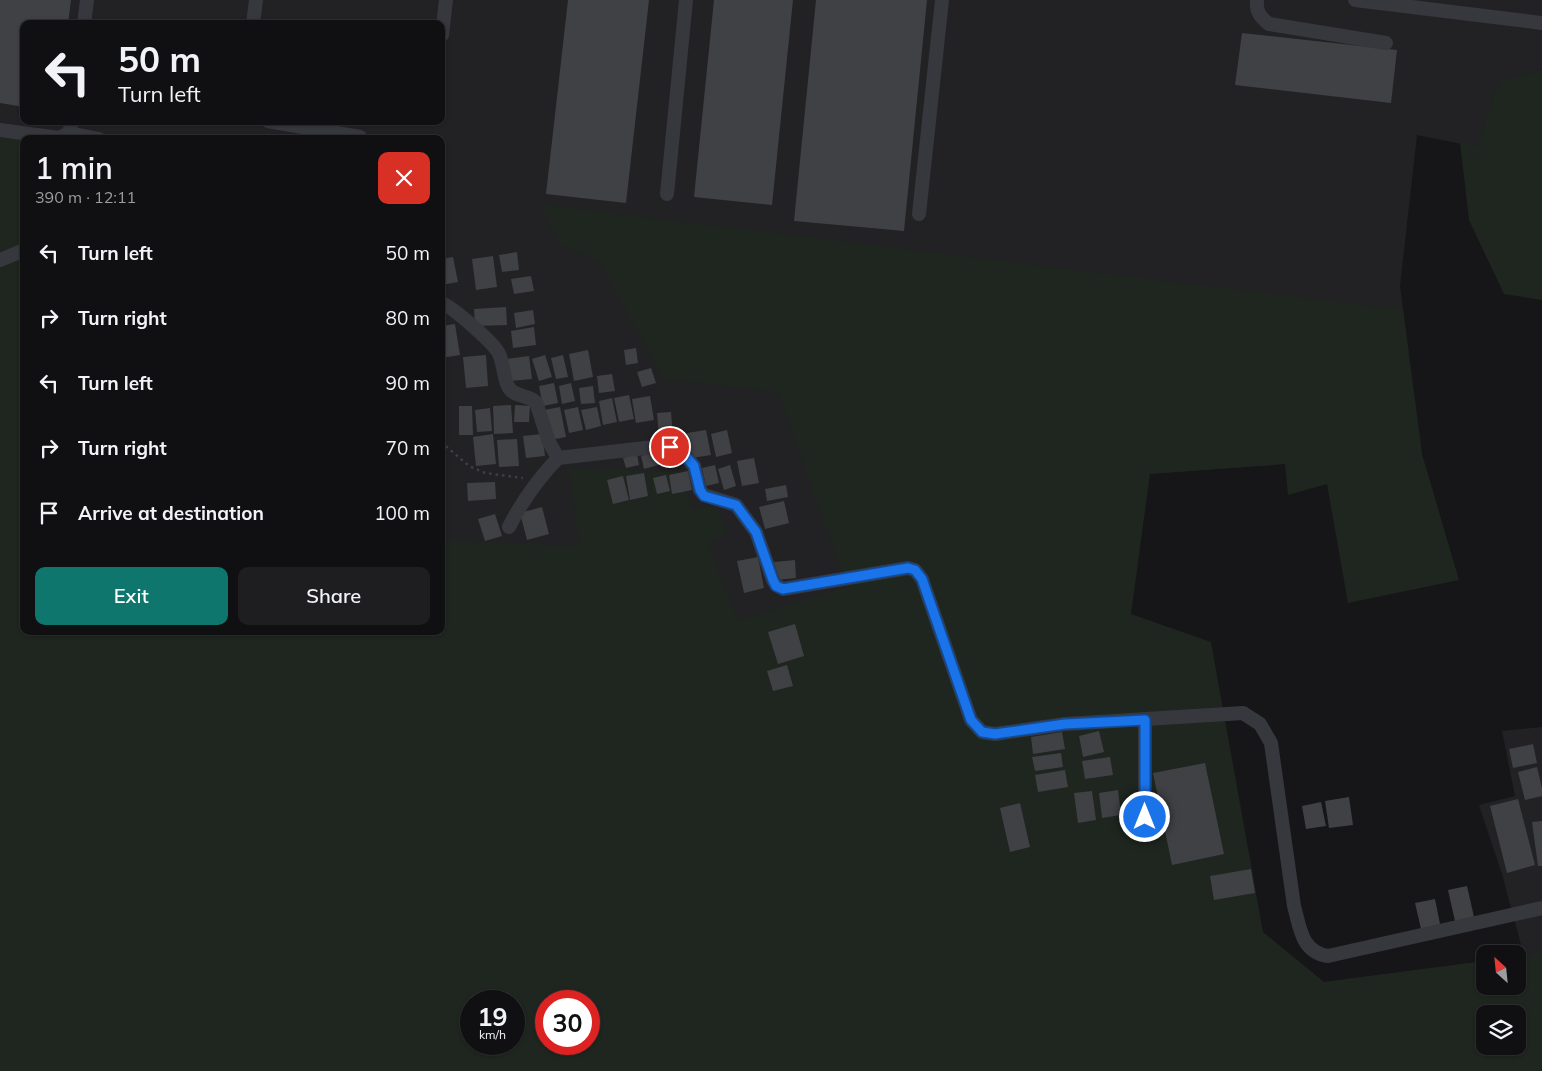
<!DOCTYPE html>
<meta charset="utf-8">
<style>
body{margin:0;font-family:Mulish,sans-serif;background:#1e1e20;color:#f1f3f6;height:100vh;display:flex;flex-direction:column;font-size:19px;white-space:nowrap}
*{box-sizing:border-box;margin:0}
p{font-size:16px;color:#9c9d9f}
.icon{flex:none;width:28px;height:28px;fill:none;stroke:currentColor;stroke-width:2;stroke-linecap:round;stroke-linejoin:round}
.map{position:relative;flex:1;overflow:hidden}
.panel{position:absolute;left:20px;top:135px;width:425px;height:500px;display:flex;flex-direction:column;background:#101012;border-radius:10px;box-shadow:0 1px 4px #0004,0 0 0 1px #303032}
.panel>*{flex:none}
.top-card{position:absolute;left:20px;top:20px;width:425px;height:105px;border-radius:10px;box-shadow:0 1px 4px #0004,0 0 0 1px #303032;background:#101012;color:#f1f3f6;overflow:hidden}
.needle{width:32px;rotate:333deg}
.fabs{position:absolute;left:1476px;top:945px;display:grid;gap:10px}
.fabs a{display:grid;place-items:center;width:50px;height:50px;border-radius:10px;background:#101012;box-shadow:0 1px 4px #0004,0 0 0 1px #303032;font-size:25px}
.speed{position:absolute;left:460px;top:990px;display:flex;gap:10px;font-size:25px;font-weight:700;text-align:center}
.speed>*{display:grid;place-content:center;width:65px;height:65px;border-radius:50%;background:#101012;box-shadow:0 1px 4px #0004,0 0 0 1px #303032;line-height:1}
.speed small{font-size:12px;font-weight:400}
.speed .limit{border:8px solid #d22;background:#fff;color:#111}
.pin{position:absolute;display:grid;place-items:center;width:42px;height:42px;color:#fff;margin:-21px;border:2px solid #fff;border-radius:50%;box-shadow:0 1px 5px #0007}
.me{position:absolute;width:55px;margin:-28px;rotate:0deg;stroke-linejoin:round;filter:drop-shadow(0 0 4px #0008)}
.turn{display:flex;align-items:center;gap:18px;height:105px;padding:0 15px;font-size:22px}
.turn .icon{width:65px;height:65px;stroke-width:2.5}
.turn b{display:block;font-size:35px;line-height:42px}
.round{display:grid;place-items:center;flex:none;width:52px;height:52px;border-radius:10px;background:#1e1e20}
.head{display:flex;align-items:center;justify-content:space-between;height:85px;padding:0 15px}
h1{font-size:30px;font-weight:600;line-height:38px}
.action{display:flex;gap:10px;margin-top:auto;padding:10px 15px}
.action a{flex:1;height:58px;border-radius:10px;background:#0f766e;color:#fff;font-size:20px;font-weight:600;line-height:58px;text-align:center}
.action a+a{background:#1e1e20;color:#f1f3f6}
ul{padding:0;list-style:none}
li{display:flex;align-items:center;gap:15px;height:65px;padding:0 15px}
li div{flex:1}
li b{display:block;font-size:19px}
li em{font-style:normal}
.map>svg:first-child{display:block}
</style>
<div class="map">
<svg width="1542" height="1071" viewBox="0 0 1542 1071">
<rect width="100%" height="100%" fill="#161618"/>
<path fill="#222225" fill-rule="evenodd" d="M0 0H1542V69L1499 83 1477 147 1417 135 1400 286 1422 454 983 486 1249 853 1262 932 1324 982 1485 961V986H1518V957L1524 956 1502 874 1479 805 1515 796 1502 731 1542 727V1071H0ZM24 24H441V121H24ZM24 139H441V631H24ZM471 1001H514V1044H471ZM546 1001H589V1044H546ZM1485 1014H1518V1046H1485Z"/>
<path fill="#1e261f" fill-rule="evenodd" d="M1542 69V300L1504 294 1469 220 1460 143 1477 146 1499 82Z
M0 130 24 139V631H441V524L447 541 579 546 569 468 677 472 693 509 716 505 727 533 708 544 738 620 847 587 778 392 663 379 600 262 561 246 540 204 1403 310 1422 454 1459 580 1348 603 1327 484 1288 495 1285 464 1150 474 1131 614 1211 642 1263 932 1324 982 1485 961V986H1518V957L1541 954 1542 1071H0ZM471 1001H514V1044H471ZM546 1001H589V1044H546ZM1485 1014H1518V1046H1485Z"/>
<path fill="#404145" d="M0 0H71L68 24H24V107L0 103Z
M568 0H649L626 203 546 194Z
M714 0H793L772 205 694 197Z
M816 0H927L904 231 794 221Z
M1242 33 1397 50 1391 103 1235 85Z
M517 252 519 270 502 272 499 255Z
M493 256 497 287 476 290 472 259Z
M453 257 458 282 441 285V259Z
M531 276 534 291 514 294 511 279Z
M506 307 507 325 475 326 474 309Z
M533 310 535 324 516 328 514 313Z
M455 324 460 355 441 358V326Z
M534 327 536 345 513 348 511 331Z
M636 348 638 363 626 365 624 350Z
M588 350 593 377 574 381 569 354Z
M486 355 488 386 466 388 463 357Z
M545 355 552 377 539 381 532 359Z
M563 355 568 377 556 379 551 358Z
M529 356 532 379 510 381 507 359Z
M651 368 656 383 642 387 637 372Z
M612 374 615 391 599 393 597 376Z
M554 383 558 403 543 406 539 386Z
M571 383 575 401 562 404 559 386Z
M593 386 595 403 581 404 579 388Z
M629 395 634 419 619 422 614 398Z
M650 396 654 420 636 423 632 399Z
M612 398 617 422 603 425 599 401Z
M511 405 513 433 494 434 493 406Z
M515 405 530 406 529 422H514Z
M459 406H472L473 435H459Z
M560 407 566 437 549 440 544 410Z
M578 407 583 430 569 433 564 410Z
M597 407 601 426 586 430 581 410Z
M490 408 492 431 477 432 475 410Z
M671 412 673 436 659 437 657 413Z
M706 430 711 455 692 458 687 433Z
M727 430 732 453 716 457 711 434Z
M493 434 496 464 476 466 473 437Z
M542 434 545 456 526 458 523 436Z
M517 439 519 466 499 467 497 440Z
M662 451 666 463 644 469 641 456Z
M637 454 639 465 626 468 623 458Z
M754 458 759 483 742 486 737 461Z
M715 465 719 483 706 486 702 468Z
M730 465 736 486 724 490 718 469Z
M688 471 692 490 672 494 669 475Z
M644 473 648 496 630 500 626 476Z
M666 475 670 491 657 494 653 478Z
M623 476 629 500 613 504 607 480Z
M495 482 496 499 468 501 467 483Z
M786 485 788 497 767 501 765 489Z
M784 501 789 523 765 529 759 507Z
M542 507 549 534 527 540 520 513Z
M495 514 502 536 485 541 478 519Z
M758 557 764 588 744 593 737 561Z
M795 560 796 578 776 580 774 562Z
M795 624 804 656 778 664 768 632Z
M787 665 793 686 773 691 767 671Z
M1099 731 1104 752 1083 757 1079 736Z
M1062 732 1065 749 1033 754 1031 737Z
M1533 744 1537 763 1513 768 1509 749Z
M1061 753 1063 767 1035 771 1032 757Z
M1110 757 1113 775 1085 779 1082 761Z
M1205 763 1224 854 1172 865 1153 773Z
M1537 767 1542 788V796L1525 800 1518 772Z
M1065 770 1068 787 1038 792 1035 775Z
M1118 790 1121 815 1102 818 1099 793Z
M1092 791 1096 820 1078 823 1074 793Z
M1349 797 1353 825 1329 828 1325 801Z
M1518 799 1535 865 1507 873 1490 806Z
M1321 802 1326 826 1306 829 1302 806Z
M1020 803 1030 847 1010 852 1000 808Z
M1542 821V866H1538L1532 822Z
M1251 869 1255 893 1214 900 1210 876Z
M1467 886 1474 917 1455 921 1448 890Z
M1435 899 1440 924 1421 929 1415 903Z"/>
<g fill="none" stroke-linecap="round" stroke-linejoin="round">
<path stroke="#3d3f44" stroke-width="2.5" stroke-dasharray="2.5 4" stroke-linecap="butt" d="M441 442 469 466 485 473 523 478"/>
<path stroke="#37383d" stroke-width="14" d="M1257 0C1256 12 1260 17 1269 24L1386 43
M1355 0 1542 23
M84 24 87 0
M253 24 256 0
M442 35 446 0
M268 121 360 137
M0 130 59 138 69 133 72 121
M69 133 99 139
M667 194 686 0
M919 214 942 0
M0 260 24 250
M441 303C452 306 495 344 499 354 504 364 504 382 509 388 515 397 528 395 536 402L549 442 558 458 654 447H669L682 452 694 466 700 490 704 495 736 505 756 532 773 580 776 585 783 589 908 568 915 570 922 579 971 720 982 732 995 734 1065 724 1243 713 1260 724 1271 743 1294 906C1300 927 1301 952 1328 956L1542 908
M509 527C522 501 538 479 558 458
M1145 720V817"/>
</g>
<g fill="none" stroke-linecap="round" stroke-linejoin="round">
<defs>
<path id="route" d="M670 447 682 452 694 466 700 490 704 496 736 505 756 532 773 580 776 586 783 589 908 568 915 570 922 579 971 720 982 732 995 734 1065 724 1145 720V817"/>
</defs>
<use href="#route" stroke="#114b97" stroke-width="12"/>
<use href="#route" stroke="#1a73e8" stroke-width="9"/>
</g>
</svg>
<div class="fabs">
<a><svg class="needle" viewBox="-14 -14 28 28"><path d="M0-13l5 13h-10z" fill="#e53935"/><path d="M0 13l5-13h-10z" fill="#9c9d9f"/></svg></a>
<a><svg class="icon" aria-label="layers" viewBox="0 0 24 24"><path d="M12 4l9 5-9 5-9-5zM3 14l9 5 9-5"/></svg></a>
</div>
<div class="speed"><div>19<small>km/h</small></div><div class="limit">30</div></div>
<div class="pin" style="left:670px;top:447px;background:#d93025"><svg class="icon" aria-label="arrive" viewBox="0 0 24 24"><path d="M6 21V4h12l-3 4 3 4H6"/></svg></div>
<svg class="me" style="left:1145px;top:817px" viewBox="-20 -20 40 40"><circle r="17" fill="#1a73e8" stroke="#fff" stroke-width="3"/><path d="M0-11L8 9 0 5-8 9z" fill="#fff"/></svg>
<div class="top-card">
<div class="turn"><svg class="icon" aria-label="left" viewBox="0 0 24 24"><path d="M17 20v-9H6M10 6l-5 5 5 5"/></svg><div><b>50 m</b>Turn left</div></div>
</div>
<section class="panel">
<div class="head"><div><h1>1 min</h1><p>390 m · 12:11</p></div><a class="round" style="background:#d93025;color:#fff"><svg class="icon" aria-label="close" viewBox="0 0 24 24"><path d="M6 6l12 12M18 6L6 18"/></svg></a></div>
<ul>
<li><svg class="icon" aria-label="left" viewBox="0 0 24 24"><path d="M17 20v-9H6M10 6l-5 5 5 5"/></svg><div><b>Turn left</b></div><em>50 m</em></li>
<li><svg class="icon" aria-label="right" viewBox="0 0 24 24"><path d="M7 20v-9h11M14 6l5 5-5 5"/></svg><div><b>Turn right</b></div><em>80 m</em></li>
<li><svg class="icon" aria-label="left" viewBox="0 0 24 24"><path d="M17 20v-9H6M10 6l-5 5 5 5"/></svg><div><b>Turn left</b></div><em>90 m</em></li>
<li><svg class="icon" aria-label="right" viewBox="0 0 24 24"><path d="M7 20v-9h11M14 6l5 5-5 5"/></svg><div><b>Turn right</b></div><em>70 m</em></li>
<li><svg class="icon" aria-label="arrive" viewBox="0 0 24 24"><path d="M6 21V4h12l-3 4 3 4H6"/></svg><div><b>Arrive at destination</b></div><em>100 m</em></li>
</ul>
<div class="action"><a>Exit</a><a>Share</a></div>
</section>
</div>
